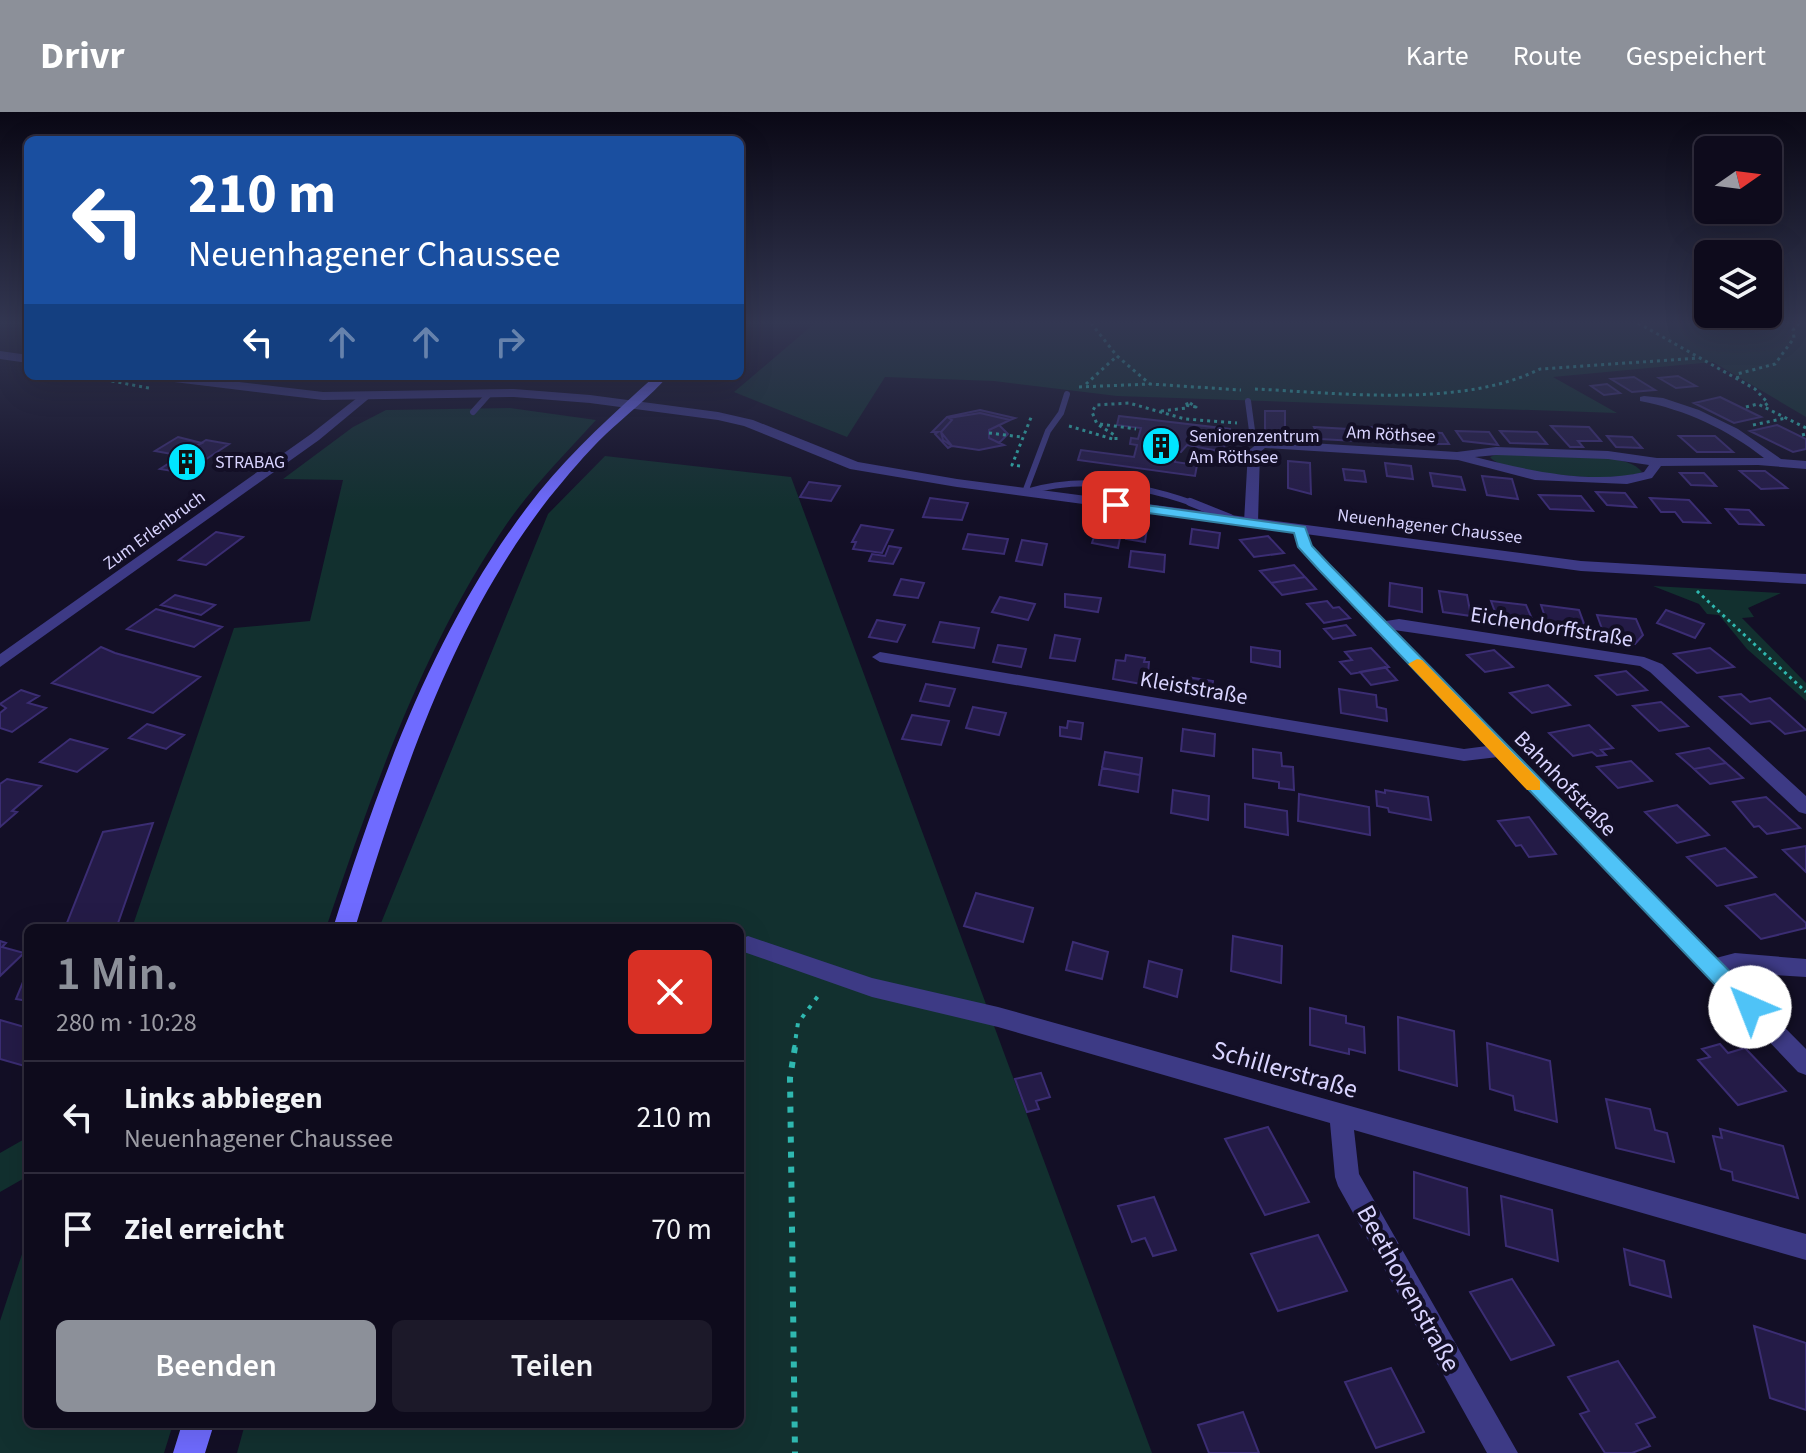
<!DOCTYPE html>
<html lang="de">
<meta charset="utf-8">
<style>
body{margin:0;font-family:"Source Sans 3",sans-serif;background:#1c1929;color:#f1f3f6;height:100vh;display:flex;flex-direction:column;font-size:30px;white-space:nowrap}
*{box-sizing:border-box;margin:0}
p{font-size:26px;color:#9b9ba3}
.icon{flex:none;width:44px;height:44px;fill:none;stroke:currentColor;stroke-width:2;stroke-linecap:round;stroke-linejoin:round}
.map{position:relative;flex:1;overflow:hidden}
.drawer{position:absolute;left:24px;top:812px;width:720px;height:504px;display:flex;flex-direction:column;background:#0e0b1c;border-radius:12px;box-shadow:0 8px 32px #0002,0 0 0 2px #2e2b3b}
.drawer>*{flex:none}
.banner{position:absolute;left:24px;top:24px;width:720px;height:244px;border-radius:12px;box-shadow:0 8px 32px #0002,0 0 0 2px #2e2b3b;background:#1a4fa0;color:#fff;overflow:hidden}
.needle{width:52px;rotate:76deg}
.fabs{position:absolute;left:1694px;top:24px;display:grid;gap:16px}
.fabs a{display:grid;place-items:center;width:88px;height:88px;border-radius:12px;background:#0e0b1c;box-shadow:0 8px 32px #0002,0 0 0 2px #2e2b3b;font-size:40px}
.pin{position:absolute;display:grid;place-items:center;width:68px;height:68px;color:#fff;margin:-34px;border-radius:16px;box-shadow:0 4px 12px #0006}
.me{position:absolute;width:88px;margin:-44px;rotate:316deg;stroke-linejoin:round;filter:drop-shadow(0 0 6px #0008)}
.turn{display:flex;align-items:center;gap:28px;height:168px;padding:0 32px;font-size:36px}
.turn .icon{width:104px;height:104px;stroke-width:2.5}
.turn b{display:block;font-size:56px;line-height:68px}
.lanes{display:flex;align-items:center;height:76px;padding:0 32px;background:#0003;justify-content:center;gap:40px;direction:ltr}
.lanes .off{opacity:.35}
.round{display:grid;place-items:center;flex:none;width:84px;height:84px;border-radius:12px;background:#1c1929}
.overview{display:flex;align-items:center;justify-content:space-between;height:136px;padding:0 32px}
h1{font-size:48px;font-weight:600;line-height:60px;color:#8c9099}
.cta{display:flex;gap:16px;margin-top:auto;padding:16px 32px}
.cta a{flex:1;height:92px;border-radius:12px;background:#8c9099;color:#fff;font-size:32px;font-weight:600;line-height:92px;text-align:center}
.cta a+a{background:#1c1929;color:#f1f3f6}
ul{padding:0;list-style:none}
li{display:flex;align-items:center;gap:24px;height:112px;padding:0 32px;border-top:2px solid #2e2b3b}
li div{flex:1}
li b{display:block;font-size:30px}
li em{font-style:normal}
header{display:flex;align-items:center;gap:48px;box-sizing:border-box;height:112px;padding:0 40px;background:#8c9099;color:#fff}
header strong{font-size:38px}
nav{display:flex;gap:44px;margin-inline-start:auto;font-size:28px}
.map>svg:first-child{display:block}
</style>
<header>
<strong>Drivr</strong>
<nav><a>Karte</a><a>Route</a><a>Gespeichert</a></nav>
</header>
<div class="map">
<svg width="1806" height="1341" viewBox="0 0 1806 1341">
<rect width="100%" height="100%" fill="#130f26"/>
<path fill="#12302f" d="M815 211H1806V305L1713 250 1553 265 1617 301 1117 284 994 269 885 265 847 325 734 280Z
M510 296 596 308C566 341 534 373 508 410 423 534 374 675 326 816H132L234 516 310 509 343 368 283 367 353 315 386 298Z
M1497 342C1526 343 1627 337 1642 360 1623 371 1502 363 1490 345Z
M605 344 791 365 1152 1341H237L245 1312H740V816H379L548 402Z
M1653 474 1781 481 1748 496 1754 505 1742 506 1806 571V589L1747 537 1719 503 1707 502 1699 492Z
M28 1025V1064L0 1080V1041Z
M28 1124V1312H173L164 1341H0V1209Z"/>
<path fill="#241b47" stroke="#3b2d73" stroke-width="2" d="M1678 264 1696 274 1676 276 1659 266Z
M1634 265 1655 278 1632 280 1611 267Z
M1607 272 1620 281 1604 283 1591 274Z
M1720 285 1761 305 1734 311 1694 291Z
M980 298 1015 306 1010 308 980 301 949 306 952 308 941 320 952 334 948 336 935 322 938 320H932L947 305Z
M1265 299H1285V325L1265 323Z
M980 301 1010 308 989 318V326L1004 333 979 338 952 334 943 328 941 320 952 308 949 306Z
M1119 304 1230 317 1229 327 1225 326 1224 340 1187 333 1181 340 1176 339 1175 350 1197 353 1195 364 1078 348 1081 338 1134 345 1137 333 1130 332 1131 326 1138 327 1141 316 1117 313Z
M999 313 1008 322 999 331 989 326V318Z
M1777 313 1806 327V337L1793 340 1750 319Z
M1551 314 1589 315 1601 329H1578L1583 335H1570Z
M1314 315 1349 317 1355 329 1320 327Z
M1367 315 1395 316 1400 326 1372 325Z
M1456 319 1489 320 1498 333 1463 329Z
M1500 319 1537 320 1547 332 1510 331Z
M1417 320 1442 321 1449 332H1424Z
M1607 324 1632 325 1642 336 1616 335Z
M1679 324H1715L1733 340H1697Z
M178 325 202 331 177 343 155 339Z
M206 328 229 332 185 361 160 357Z
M1288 349 1310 351 1311 382 1288 376Z
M1385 351 1411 354 1413 367 1387 364Z
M1343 357 1364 359 1366 370 1345 368Z
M1740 359H1765L1787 376 1761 377Z
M1430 361 1461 365 1465 378 1433 374Z
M1680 361H1704L1716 374 1691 373Z
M1482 364 1512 367 1518 387 1487 383Z
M809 370 840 374 831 389 800 385Z
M1596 380 1625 381 1636 395 1607 393Z
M1539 383 1581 384 1593 399 1550 397Z
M930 386 968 391 962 408 923 405Z
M1650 386 1689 388 1710 411 1683 410 1675 400H1661Z
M1726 397 1749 398 1763 413 1739 412Z
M1129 407 1148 409 1145 430 1126 427Z
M861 413 893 418 882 441 853 437 856 430H852Z
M1192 417 1220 421 1218 436 1190 432Z
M1096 418 1121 421 1118 436 1092 431Z
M216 420 243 425 206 453 179 448Z
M968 422 1008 427 1004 442 963 437Z
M1268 424 1284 441 1254 445 1240 428Z
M1022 428 1047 432 1042 453 1016 449Z
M889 434 901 436 893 452 869 449 872 442 885 444Z
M1131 439 1165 443 1164 460 1129 455Z
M1294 453 1305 465 1271 471 1260 459Z
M1305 465 1316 477 1282 483 1271 471Z
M901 467 924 471 918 486 894 483Z
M1390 471 1422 476V500L1389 494Z
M1439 479 1467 483 1471 504 1443 500Z
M1065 482 1101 486 1098 500 1065 495Z
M175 483 215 493 201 503 161 493Z
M1000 485 1035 492 1028 508 992 500Z
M1327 489 1333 496 1339 495 1350 506 1324 511 1307 492Z
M1491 489 1526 493 1533 509 1497 505Z
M1541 493 1579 498 1586 517 1547 511Z
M156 497 222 515 194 535 127 517Z
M1666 498 1704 512 1695 526 1657 511Z
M1597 503 1636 507 1643 523 1635 532 1606 528Z
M877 508 905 513 897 530 869 525Z
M940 510 979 516 974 536 933 530Z
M1346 513 1355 523 1333 527 1324 517Z
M1055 523 1080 527 1075 549 1050 546Z
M998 533 1026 537 1021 555 993 550Z
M101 535 115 541 200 565 153 601 52 571Z
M1251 535 1280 539V555L1251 550Z
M1371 536 1389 555 1351 562 1340 550 1352 548 1345 540Z
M1710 536 1734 555 1697 561 1674 542Z
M1494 538 1513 555 1485 560 1467 543Z
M1126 543 1145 546 1144 550H1149L1147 573 1113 567 1116 548 1125 549Z
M1385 555 1397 568 1371 573 1360 560Z
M1626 559 1647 578 1617 583 1596 564Z
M1187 565 1213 569 1211 584 1185 580Z
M926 572 955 577 949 594 920 589Z
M1548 573 1570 593 1532 601 1510 581Z
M1339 577 1376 583 1377 595 1386 597 1387 609 1341 601Z
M21 578 39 584 28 591 46 596 12 620 0 616V601L6 596 0 592Z
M1741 582 1750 590 1770 586 1806 618 1785 622 1770 609 1751 612 1720 585Z
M1661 590 1688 614 1659 619 1633 594Z
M973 595 1006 601 999 623 966 616Z
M912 603 949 609 941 633 902 627Z
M1068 609 1083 611 1081 627 1060 624V615L1067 616Z
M147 612 184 623 166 637 129 626Z
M1589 613 1613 636 1601 638 1606 643 1597 644 1592 640 1573 644 1549 621Z
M1183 617 1215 622 1214 644 1181 639Z
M70 627 107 637 77 660 40 650Z
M1709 636 1726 651 1694 657 1677 642Z
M1253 637 1281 641 1282 654 1293 655 1294 678 1279 676V670L1253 666Z
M1105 640 1142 646 1140 663 1102 656Z
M1631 649 1652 669 1618 676 1597 655Z
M1726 651 1743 666 1710 672 1694 657Z
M1102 656 1140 663 1138 680 1099 673Z
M7 667 41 674 12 699 17 700 0 715V672Z
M1173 678 1209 684 1208 708 1171 701Z
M1385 678 1428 685 1431 708 1389 700 1388 696 1377 694 1376 679 1385 681Z
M1299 682 1369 695 1370 723 1298 709Z
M1766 685 1800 716 1767 722 1759 714 1754 715 1733 690Z
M1245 692 1287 699 1288 723 1245 715Z
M1677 693 1709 723 1677 731 1645 700Z
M1529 705 1556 742 1529 745 1521 733 1516 734 1498 709Z
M153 711 117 814 65 816 103 720Z
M1806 734V760L1783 738Z
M1725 736 1756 765 1717 774 1687 745Z
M976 781 1033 796 1023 830 964 814Z
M1775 782 1806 811V816L1761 827 1726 794Z
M1233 824 1282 834 1281 871 1231 859Z
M0 829 6 831 2 835 24 841 0 864Z
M1073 830 1108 840 1102 867 1066 858Z
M1149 849 1182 858 1177 885 1144 875Z
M28 858V889L16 887Z
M1310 896 1346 904V911L1364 915 1365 941 1349 937V942L1310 933Z
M1398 905 1454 919 1457 974 1399 958Z
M0 908 28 916V955L0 947Z
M1487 931 1550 949 1557 1010 1515 998 1513 984 1490 977Z
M1720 932 1728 941 1745 936 1786 979 1738 993 1698 948 1710 945 1702 937Z
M1041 961 1050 985 1036 989 1039 997 1027 1000 1015 967Z
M1606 987 1650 997 1655 1018 1667 1021 1674 1050 1616 1036Z
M1268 1015 1309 1090 1265 1103 1225 1027Z
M1720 1017 1783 1034 1798 1086 1733 1068 1732 1060 1721 1057 1713 1024 1722 1026Z
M1414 1060 1467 1076 1469 1123 1414 1106Z
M1501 1084 1552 1098 1558 1149 1506 1134Z
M1154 1085 1176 1138 1153 1144 1145 1126 1132 1130 1118 1094Z
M1318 1123 1347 1179 1278 1199 1251 1142Z
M1624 1137 1664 1149 1671 1185 1630 1173Z
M1512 1167 1554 1233 1511 1248 1470 1180Z
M1754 1214 1806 1231V1298L1770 1286Z
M1618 1249 1655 1305 1636 1312 1650 1334 1632 1341H1605L1580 1302 1589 1299 1568 1265Z
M1391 1256 1424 1320 1376 1336 1345 1270Z
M1243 1300 1259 1341H1209L1198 1313Z"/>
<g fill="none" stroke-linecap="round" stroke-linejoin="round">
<path stroke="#2fb8b0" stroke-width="3" stroke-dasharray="3 4" stroke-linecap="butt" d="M1091 211 1117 244 1150 272
M1638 211 1755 277 1768 291 1763 295
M84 264 149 276
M1738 267 1737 262 1775 252 1794 226 1793 218 1799 211
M1086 272 1117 244
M1079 275 1150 272 1241 278
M1255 277C1341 281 1462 296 1540 257L1699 246
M1190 291 1196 295 1184 293Z
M1746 295 1758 292 1806 316
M1161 299 1187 296
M1100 312 1136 317
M1753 313 1786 306
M1069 314 1116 328
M989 321 1022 325
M1802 323 1806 322
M1116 328V324L1097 312 1092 300 1096 293 1129 291 1185 307 1237 311
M1214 342 1235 350
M1020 354 1012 353 1032 303
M1697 479 1806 580"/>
<path stroke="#2fb8b0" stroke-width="4" stroke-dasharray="4 7" stroke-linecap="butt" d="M794 937 798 911 821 880"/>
<path stroke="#2fb8b0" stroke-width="6" stroke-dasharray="6 9" stroke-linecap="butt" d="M795 935 790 966 795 1341"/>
<path stroke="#3d3a85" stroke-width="6" d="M1248 289 1253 326 1262 332
M473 300 490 281
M1025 380C1082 363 1140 372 1195 392
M1025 380 1048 319 1061 301 1067 282"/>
<path stroke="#3d3a85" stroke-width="8" d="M1190 390 1230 406"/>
<path fill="#3d3a85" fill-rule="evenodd" d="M362 282 372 284 319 328 0 555V542L311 322Z
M1644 284 1663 286 1699 298 1738 317 1781 347 1806 349V357L1758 353 1661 354 1652 366 1627 372 1535 368 1458 348 1265 336 1260 340 1258 410 1251 414 1244 410 1248 339 1262 328 1457 340 1496 335 1608 339 1657 346H1764C1727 317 1686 298 1640 289V285ZM1496 343 1608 347 1649 353 1644 360C1591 373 1526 358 1475 345Z
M1300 414 1307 418 1312 434 1386 509 1399 507 1644 545 1662 552 1806 684V702L1799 700 1650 560 1640 554 1394 518 1716 846 1735 841 1806 847V865L1730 860 1806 937V963L1798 960 1498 645 1464 649 880 550 872 545 880 540 1464 637 1487 634 1300 438 1293 418Z
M748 824 872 866 998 895 1806 1122V1148L1354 1018 1359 1062 1518 1341H1487L1338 1074 1335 1065 1330 1011 998 915 872 885 741 839V827Z"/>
<path fill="#3d3a85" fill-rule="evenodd" d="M0 239 28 243V251L0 247Z
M152 264H188L323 280 514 277 590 283 718 300 753 308 858 350 957 367 1581 449 1806 462V472L1581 459 957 375 850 357 744 314 718 308 590 291 514 285 323 288 158 268Z"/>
<path fill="#6f6bff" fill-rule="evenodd" d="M655 264H668C650 285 626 303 606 322 586 341 567 364 549 386 451 512 401 665 355 816H333C382 662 437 508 539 380 574 337 614 301 655 264Z
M182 1312H214L205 1341H173Z"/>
</g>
<linearGradient id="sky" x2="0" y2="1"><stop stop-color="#0a0815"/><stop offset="0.53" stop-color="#333752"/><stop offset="1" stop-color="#333752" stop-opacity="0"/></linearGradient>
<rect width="1806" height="398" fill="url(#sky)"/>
<path fill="#4fc3f7" stroke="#337fa1" stroke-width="2" d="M1116 389 1305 415 1312 434 1329 452 1758 888 1761 895 1758 901 1750 904 1742 901 1319 458 1298 435 1294 421 1112 396 1110 393Z"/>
<path fill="#f59e0b" d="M1417 547 1422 548 1540 669V678H1527L1411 555 1408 552Z"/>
<defs>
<symbol id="building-disc" viewBox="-11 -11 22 22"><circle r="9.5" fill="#00e5ff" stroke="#130f26"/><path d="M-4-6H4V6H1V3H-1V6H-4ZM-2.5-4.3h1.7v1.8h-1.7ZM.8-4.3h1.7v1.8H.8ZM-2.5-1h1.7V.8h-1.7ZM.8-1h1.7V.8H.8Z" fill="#111"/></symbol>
</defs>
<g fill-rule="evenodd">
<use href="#building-disc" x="1139" y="312" width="44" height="44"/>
<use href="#building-disc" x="165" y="328" width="44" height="44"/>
</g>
<g text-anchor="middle" stroke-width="8" stroke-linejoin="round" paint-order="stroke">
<g font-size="18" fill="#d9d4ff" stroke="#130f26">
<text transform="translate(1391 322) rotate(3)" y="6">Am Röthsee</text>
<text transform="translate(1430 414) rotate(7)" y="6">Neuenhagener Chaussee</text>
<text transform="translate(154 418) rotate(-36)" y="6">Zum Erlenbruch</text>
</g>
<g font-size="18" fill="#d9d4ff" stroke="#130f26" text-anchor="start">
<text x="1189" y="330">Seniorenzentrum<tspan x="1189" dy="21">Am Röthsee</tspan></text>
<text x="215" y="356">STRABAG</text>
</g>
<g font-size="22" fill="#d9d4ff" stroke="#130f26">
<text transform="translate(1552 514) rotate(9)" y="8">Eichendorffstraße</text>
<text transform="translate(1194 575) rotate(10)" y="8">Kleiststraße</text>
<text transform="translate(1566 671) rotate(46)" y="8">Bahnhofstraße</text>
</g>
<g font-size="26" fill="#d9d4ff" stroke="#130f26">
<text transform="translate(1285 957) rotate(16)" y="9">Schillerstraße</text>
<text transform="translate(1409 1176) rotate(61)" y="9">Beethovenstraße</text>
</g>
</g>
</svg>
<div class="fabs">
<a><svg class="needle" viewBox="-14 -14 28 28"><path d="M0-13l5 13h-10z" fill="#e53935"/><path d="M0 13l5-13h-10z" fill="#9b9ba3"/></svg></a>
<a><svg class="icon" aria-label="layers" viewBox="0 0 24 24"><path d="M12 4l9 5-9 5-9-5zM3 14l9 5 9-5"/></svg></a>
</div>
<div class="pin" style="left:1116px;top:393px;background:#d93025"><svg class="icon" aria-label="arrive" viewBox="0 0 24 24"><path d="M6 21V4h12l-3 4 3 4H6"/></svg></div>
<svg class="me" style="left:1750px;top:895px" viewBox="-20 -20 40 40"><circle r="19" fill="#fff"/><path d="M0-13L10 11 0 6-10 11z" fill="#4fc3f7"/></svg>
<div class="banner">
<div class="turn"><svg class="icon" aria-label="left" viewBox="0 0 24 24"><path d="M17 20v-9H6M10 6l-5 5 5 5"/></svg><div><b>210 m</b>Neuenhagener Chaussee</div></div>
<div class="lanes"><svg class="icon" aria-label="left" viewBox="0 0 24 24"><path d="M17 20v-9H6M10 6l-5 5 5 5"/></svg><svg class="icon off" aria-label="ahead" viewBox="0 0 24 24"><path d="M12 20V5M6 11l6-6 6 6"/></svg><svg class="icon off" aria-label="ahead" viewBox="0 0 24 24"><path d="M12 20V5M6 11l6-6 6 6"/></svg><svg class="icon off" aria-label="right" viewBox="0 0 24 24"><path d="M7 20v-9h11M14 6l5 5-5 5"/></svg></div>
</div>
<section class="drawer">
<div class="overview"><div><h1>1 Min.</h1><p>280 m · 10:28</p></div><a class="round" style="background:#d93025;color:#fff"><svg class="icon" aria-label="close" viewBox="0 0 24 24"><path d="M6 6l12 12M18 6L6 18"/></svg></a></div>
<ul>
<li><svg class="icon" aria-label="left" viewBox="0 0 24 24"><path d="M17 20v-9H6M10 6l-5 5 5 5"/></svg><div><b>Links abbiegen</b><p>Neuenhagener Chaussee</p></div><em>210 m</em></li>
<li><svg class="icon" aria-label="arrive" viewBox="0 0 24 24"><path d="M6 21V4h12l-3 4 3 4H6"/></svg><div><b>Ziel erreicht</b></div><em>70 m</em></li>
</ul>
<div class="cta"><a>Beenden</a><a>Teilen</a></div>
</section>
</div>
